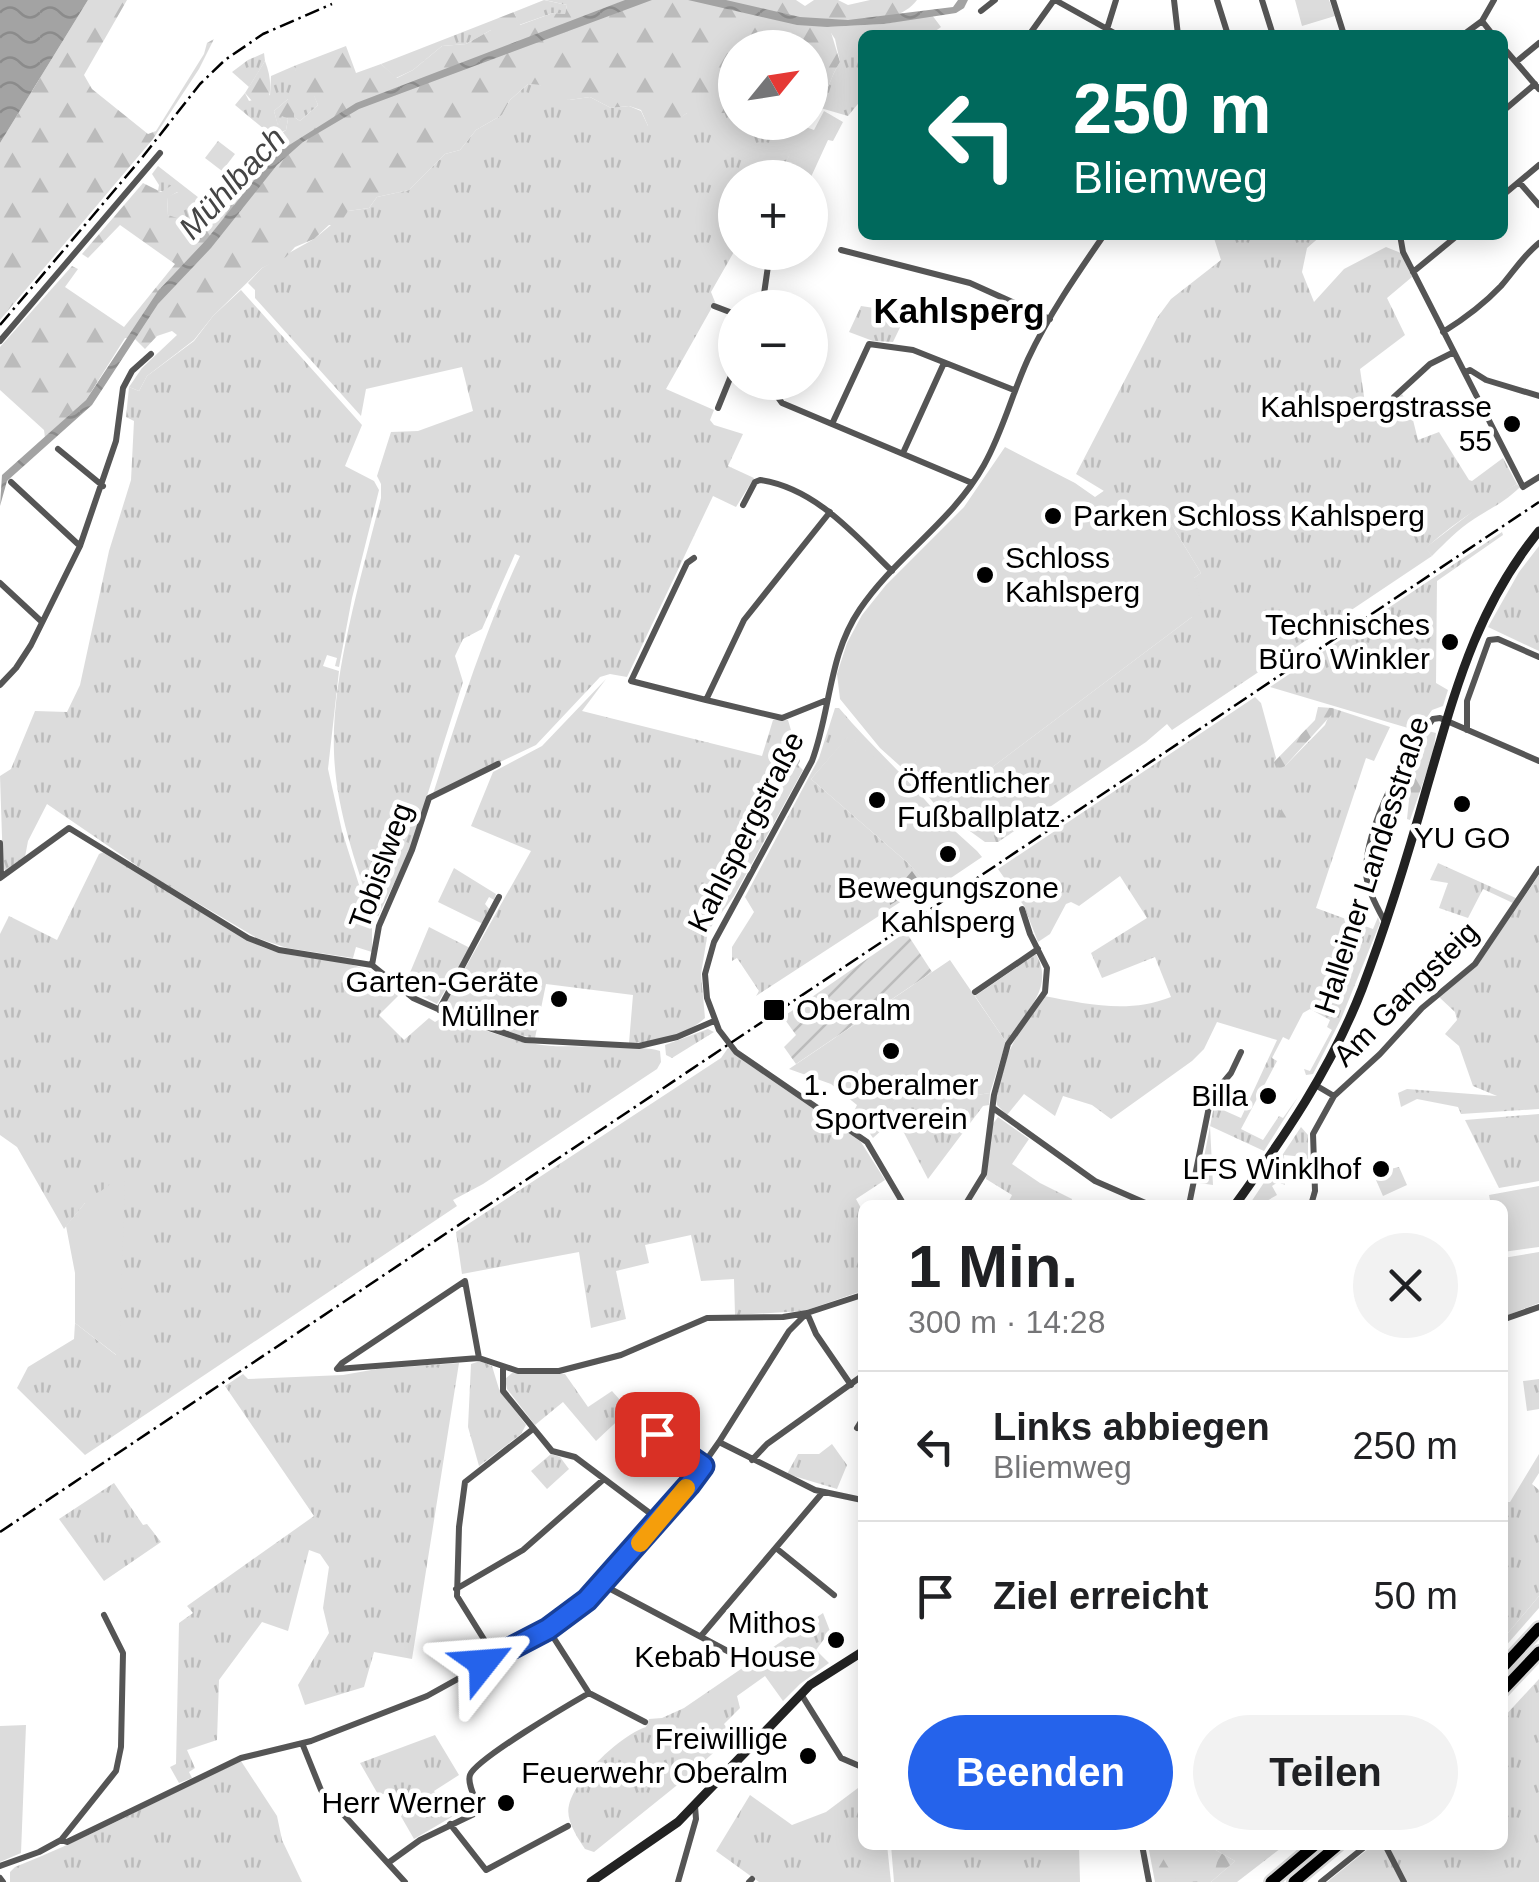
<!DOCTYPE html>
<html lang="de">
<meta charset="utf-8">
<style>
body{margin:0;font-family:Arial,sans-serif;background:#f2f2f2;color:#202124;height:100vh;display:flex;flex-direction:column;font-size:38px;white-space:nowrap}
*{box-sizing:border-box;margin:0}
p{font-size:32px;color:#757577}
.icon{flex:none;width:55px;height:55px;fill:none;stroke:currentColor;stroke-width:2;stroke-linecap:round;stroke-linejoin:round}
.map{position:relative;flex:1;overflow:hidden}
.sheet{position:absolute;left:858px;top:1200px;width:650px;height:650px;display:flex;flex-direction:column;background:#fff;border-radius:15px;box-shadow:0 5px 25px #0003}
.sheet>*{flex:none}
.hud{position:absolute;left:858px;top:30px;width:650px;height:210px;border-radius:15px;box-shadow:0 5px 25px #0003;background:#00695c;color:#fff;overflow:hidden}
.needle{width:65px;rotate:60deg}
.fabs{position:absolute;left:718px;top:30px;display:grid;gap:20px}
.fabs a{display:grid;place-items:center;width:110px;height:110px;border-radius:50%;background:#fff;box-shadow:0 5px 25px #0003;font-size:50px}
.pin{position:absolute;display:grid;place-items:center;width:85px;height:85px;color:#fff;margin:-42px;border-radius:20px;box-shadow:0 5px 15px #0006}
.me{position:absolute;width:110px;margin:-55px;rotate:62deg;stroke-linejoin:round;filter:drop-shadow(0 0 8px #0008)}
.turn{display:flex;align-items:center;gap:35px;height:210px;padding:0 50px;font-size:45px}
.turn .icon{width:130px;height:130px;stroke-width:2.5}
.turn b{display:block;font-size:70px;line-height:85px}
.round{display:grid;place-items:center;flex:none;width:105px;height:105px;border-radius:52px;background:#f2f2f2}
.overview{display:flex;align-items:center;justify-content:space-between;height:170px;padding:0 50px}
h1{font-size:60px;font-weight:600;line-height:75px}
.primary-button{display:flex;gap:20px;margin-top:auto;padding:20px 50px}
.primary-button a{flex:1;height:115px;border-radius:60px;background:#2563eb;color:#fff;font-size:40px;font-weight:600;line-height:115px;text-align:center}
.primary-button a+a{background:#f2f2f2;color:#202124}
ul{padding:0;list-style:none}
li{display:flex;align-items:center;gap:30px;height:150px;padding:0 50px;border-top:2px solid #e0e0e0}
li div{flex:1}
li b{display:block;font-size:38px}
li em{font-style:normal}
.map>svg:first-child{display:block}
</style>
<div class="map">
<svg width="1539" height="1882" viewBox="0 0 1539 1882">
<defs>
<pattern id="grass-tufts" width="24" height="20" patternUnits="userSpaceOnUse" patternTransform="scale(2.5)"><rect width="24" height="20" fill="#dcdcdc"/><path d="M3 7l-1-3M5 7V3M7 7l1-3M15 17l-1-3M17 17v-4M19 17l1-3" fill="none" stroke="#bbb"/></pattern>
<pattern id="forest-firs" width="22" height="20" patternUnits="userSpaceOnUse" patternTransform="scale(2.5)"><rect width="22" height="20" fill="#dcdcdc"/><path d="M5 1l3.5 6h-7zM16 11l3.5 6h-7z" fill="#bbb"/></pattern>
<pattern id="garden-furrows" width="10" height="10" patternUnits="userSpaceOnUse" patternTransform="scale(2.5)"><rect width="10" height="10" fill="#dcdcdc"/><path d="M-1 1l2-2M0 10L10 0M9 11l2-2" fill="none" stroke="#bbb"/></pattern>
<pattern id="water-waves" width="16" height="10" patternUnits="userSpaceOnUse" patternTransform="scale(2.5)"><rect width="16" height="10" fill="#a3a3a3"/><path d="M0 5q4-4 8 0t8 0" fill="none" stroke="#8b8b8b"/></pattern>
</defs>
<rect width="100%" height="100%" fill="#fff"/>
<path fill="url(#grass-tufts)" d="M544 0 567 5 565 14 553 13 519 25 514 12Z
M932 15 941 27 930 35H862V99L848 116 817 107 810 116V105L816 106C828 94 830 77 840 62L835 39 827 27 884 24Z
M491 21V30L466 44 442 46 413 70 396 78 381 64Z
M264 53 265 61 249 87 232 72 248 60Z
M294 66 302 86 314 95 318 105 300 121 294 117 288 99 274 111 278 125 282 115 288 119 286 130 272 137 205 227 194 234 168 215 167 197 178 192 158 191 159 185 152 174 158 166 212 208 270 134 235 105 245 93 249 101 270 95 271 76Z
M528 84 540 85 569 100 590 97 611 108 629 106 641 111 648 126 676 120 687 113H735V122L806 123 784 166 782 177 735 178V250L711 292 715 302 666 389 714 410 710 420 714 425 743 434 728 466 754 478 736 507 713 496 627 677 610 674 600 677 536 745 433 794C459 712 484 633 520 556L515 554 482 629 463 639 455 656 463 682 409 853 378 916 371 909C354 858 336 807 334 753 331 676 362 574 381 498V484L377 476 391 432 418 431 473 411 462 367 366 389 361 416 255 298V290L248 283 262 268 314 239 348 211 369 208 377 197 409 190 445 154 460 150 476 130 502 115 510 100Z
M218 141 235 154 222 171 205 158Z
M1213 235H1322L1307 248 1302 272 1314 302 1344 269 1386 247 1401 253 1412 277 1387 298 1405 335 1360 369 1365 403 1377 418 1402 394 1410 408 1418 440 1439 432 1469 480 1472 481 1503 458 1517 484C1486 503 1453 523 1426 548L1432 556 1172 730 1167 724 1146 742 998 842H985L938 808 1192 617 1194 578 1201 573 1165 514 1104 491 1076 474 1157 318 1171 299 1221 260Z
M241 290 362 425 345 466 374 481 379 490 352 598 339 667 335 666 337 658 327 655 323 666 339 671 328 769 342 831 372 926V952L356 947 353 958 287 948 257 938 152 876 47 804 28 841 25 857 6 872 3 867 0 776 11 769 35 711 67 712 80 685 109 551 131 480 134 421 126 417 129 387 139 391 147 376 194 341 213 316Z
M861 306 907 313 893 342 873 341 849 332Z
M1502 532 1503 535 1437 581 1436 683 1448 690 1443 706 1432 710 1420 727 1408 728 1270 687Z
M1539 546V651L1488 627 1519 572Z
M606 679 582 711 762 756 773 720H788L800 761 798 765 803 770 734 896 708 931 701 974 705 1018C687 1035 654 1043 629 1043L633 995 546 984 535 1038 509 1033 446 1010 445 1004 531 851 471 826 493 772 542 746Z
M1255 697 1261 703 1276 758 1274 762 1285 766 1325 725 1332 708 1390 727 1374 761 1366 758 1316 908 1373 929 1378 917 1380 923 1341 1019 1313 1074 1306 1075 1304 1069 1310 1071 1332 1030 1327 1027 1330 1020 1310 1009 1303 1013 1289 1040 1283 1037 1272 1058 1277 1061 1241 1129 1263 1140 1279 1116 1283 1118 1298 1097 1264 1151 1210 1126 1213 1185 1199 1183 1214 1106 1241 1118 1277 1040 1217 1022 1204 1049 1192 1061 1111 1119 1092 1105 1063 1096 1055 1116 1024 1094 1007 1115 997 1105 996 1098 1008 1054 1019 1031 1044 996C1087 1004 1128 1014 1171 997L1155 957 1102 978 1091 953 1147 918 1120 876 1079 906 1071 902 1066 904 1050 934 1038 942 1024 906 998 869Z
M835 708H839C872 747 911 781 943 821L849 736 811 779 909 864 928 884 756 996 759 991 737 958 732 961V947L754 912 745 897 819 758Z
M104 852 260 946C290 959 322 956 353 965 371 970 386 983 401 993L379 1015 404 1040 429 1018 435 1022 445 1016C480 1028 514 1043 551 1046 573 1047 645 1045 660 1051L661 1062 657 1069 483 1184 453 1200 457 1206 85 1455 17 1388 28 1367 74 1339 75 1323 116 1355 85 1203 64 1229 17 1147 0 1135V934L9 916 57 940 99 854Z
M1438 863 1518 899 1515 904 1483 889 1468 918 1439 908 1448 883 1430 880Z
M454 868 496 894 494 900 489 897 485 904 491 911 483 924 438 902Z
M1539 875V1109L1461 1114 1458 1107 1417 1099 1401 1107 1398 1093 1407 1089 1497 1096 1473 1086 1459 1046 1445 1034 1457 1020 1455 1012 1439 997 1477 966Z
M429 927 470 948 437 1004 404 987Z
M1036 954C1056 989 1023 1014 1006 1042L975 996Z
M708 1029 714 1032 672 1058 666 1055 665 1045Z
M728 1048 859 1139 885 1180 856 1199 862 1210V1291L804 1311 735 1315 734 1279 701 1281 691 1235 645 1245 649 1263 616 1271 626 1319 591 1328 579 1252 462 1274 456 1232 721 1058Z
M931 1076 951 1099 990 1093 989 1105 983 1106 928 1179 889 1104Z
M1539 1114V1181L1499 1188 1465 1120Z
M998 1117 1029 1139 1012 1164 1040 1183 1072 1199 1071 1205H1007L1012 1195 986 1179 992 1125Z
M1301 1127 1308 1135V1178L1305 1179 1304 1157 1284 1155 1285 1185 1278 1182 1272 1186 1277 1195 1260 1205H1249Z
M1383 1165 1386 1170 1399 1167 1407 1185 1383 1196 1372 1171Z
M480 1361 492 1366 499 1389 526 1425 521 1434 479 1466 468 1427 471 1364Z
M459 1363 412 1659 374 1652 364 1687 305 1705 298 1685 329 1633 323 1608 329 1567 320 1554 309 1550 288 1631 262 1622 219 1680 217 1740 187 1750 195 1768 189 1772 192 1778 179 1783 170 1767 176 1764 179 1623 193 1613 187 1606 314 1516 225 1386 243 1374 248 1379 343 1375 377 1369Z
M512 1373 565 1374 588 1407 612 1391 629 1410 596 1441 563 1402 535 1425 507 1389 505 1379Z
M1539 1379V1409L1527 1411 1523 1381Z
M832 1444 847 1465 837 1489 787 1474 798 1454H819Z
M551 1454 560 1457 569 1469 547 1489 531 1471Z
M1539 1454V1473L1532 1484 1539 1490V1596L1503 1639 1502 1536 1507 1528 1503 1526V1502H1510Z
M114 1483 143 1525 147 1524 161 1542 104 1581 59 1519Z
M823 1613 830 1631 816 1650 829 1663 800 1684 783 1701 765 1676 737 1696 740 1708 724 1724 737 1741 728 1748 721 1746 702 1763 704 1767 681 1782 594 1852 585 1849C578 1838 565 1820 569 1805 575 1778 621 1735 646 1727L649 1719 662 1718 684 1708Z
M1539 1679V1882H1406L1388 1845H1502L1503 1718Z
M435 1735 459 1775 434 1791 448 1814 455 1815 414 1839 387 1792 379 1796 360 1763Z
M241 1761 277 1816 282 1840 302 1882H10V1872L15 1867C93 1836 165 1796 241 1761Z
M862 1785V1845H887L891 1882H759L716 1851 750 1795 792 1825 826 1812Z
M891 1845H1079L1080 1882H894Z
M1207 1845H1285L1237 1882H1211L1235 1861Z
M1373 1845 1385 1849 1402 1882H1327Z"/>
<path fill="url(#forest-firs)" d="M88 0H127L84 75 92 89 148 134 156 131 204 54 207 43 214 39 199 69 153 139 0 320V143Z
M545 0H796L805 6 814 0H838L848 5 870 0H917C898 25 856 21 827 19L840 62C830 77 828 94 816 107L810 105V48H735V113H687L661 132 648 126 641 110 629 106 611 108 590 97 569 100 549 97 540 85 528 84 510 100 502 115 476 130 460 150 445 154 409 190 377 197 369 208 348 211 339 225H329L314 239 295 247 286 257 262 268 213 316 194 340 147 376 139 391 129 387 142 368 177 335 172 331 157 336 145 349 134 338H125L86 400 45 437 44 430 0 390V347L72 266 78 269 65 287 124 327 175 264 120 225 88 258 82 254 143 183 161 192 174 184 179 191 167 198 168 215 180 219 186 231 194 234 205 227 208 216 265 145 286 130 288 119 282 116 278 126 274 111 288 99 294 102V117L300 121 318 105 314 96 302 94 294 66 346 46 356 73 381 64 397 78 413 70 442 46 466 44 491 30V21L514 12 520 25 553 13 565 14 567 5Z
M265 61C271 77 272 89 267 105L259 109 245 93Z
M1517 484 1520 487C1505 502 1491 508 1474 519 1458 529 1445 543 1432 556L1425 548 1489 499Z
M1318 707 1332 708 1333 713 1285 766 1277 770 1274 762 1315 720Z
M1428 731 1436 733 1433 754 1410 820 1407 819 1409 800 1405 794 1399 798 1392 796Z
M1291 805 1305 809 1323 823 1322 828H1313L1305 820 1289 818 1275 835 1269 829V825L1278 820 1282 807Z
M1539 1596V1608L1503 1649V1639Z
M1148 1845H1207L1235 1861 1211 1882H1155Z"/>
<path fill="#dcdcdc" d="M1295 0H1329L1335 16 1302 26Z
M824 111 843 122 833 141 828 140 811 177 784 166 803 126 814 130Z
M1005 447 1075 483 1095 497 1105 490 1165 514 1201 573 1194 578 1202 606 1192 617 938 808 909 774 880 748 840 699 837 674 847 643 862 615 886 585 964 507Z
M849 735 977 851 982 857 933 890 909 864 811 779Z
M950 960 1006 1042 990 1093 951 1099 930 1076 890 1104 896 1117 873 1138 854 1111 857 1105 831 1084 789 1069Z
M121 1176 125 1179 119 1357 75 1323V1273L66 1226 85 1203Z
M1539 1186V1247L1503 1252 1502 1205H1491L1489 1195Z
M1539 1252V1303L1503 1317V1258Z
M26 1725 21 1853 0 1862V1726Z
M1155 1845H1196L1218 1859 1212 1881 1177 1882Z"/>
<path fill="url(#garden-furrows)" d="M906 932 932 972 796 1064 784 1047 796 1035 783 1017Z"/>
<path fill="url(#water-waves)" d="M0 0H88L0 143Z
M625 0H652L359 109 303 142 277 165 211 248 158 304 92 405 7 481 0 506 2 475 86 400 158 291 207 239 275 154 356 103Z
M688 0H726L800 17 848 20 953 7 958 0H968L964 8 956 13 884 24 827 27 797 25Z
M912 871 922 885 890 905 889 898Z"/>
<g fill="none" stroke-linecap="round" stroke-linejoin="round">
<defs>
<path id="highway" d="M1502 1668 1539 1628
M1502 1691 1539 1652
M1271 1882 1315 1845
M1294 1882 1338 1845"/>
</defs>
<use href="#highway" stroke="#dbdbdb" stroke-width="16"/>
<path stroke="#555" stroke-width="6" d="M1055 0 1118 35
M1174 0 1178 35
M1217 0 1228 35
M1262 0 1273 35
M1333 0 1344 35
M981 11 995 0
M1482 21 1493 35
M1107 29 1116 0
M1029 35 1054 0
M1463 35 1482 21 1494 0
M1502 46 1539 89
M1516 62 1539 43
M1502 112 1535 84
M1519 182 1539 205
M1502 196 1539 165
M1400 235 1403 252 1523 487 1539 477
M841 250 970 283 1050 319
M1413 272 1458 235
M714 306 735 314
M758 308 764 294 770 252
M1443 332C1464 319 1484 304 1501 286 1514 271 1523 256 1539 243
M0 341 160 153
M1465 372 1470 370 1486 380 1539 396
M782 382 777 396 782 403 972 483
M1394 397 1430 364 1454 352
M718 408 735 366
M832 424 869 344 913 350 1014 390
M58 449 103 486
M903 453 944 363
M11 482 80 546
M743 505 755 482 760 480C815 488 854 534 892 571
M694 558 687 563 631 681 706 700
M0 583 42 622
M0 685 16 668 31 645 80 546 116 441 123 388 132 371 151 354
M827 700 782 718 706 700 744 620 830 512
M1467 730V701L1489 640 1498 639 1539 657
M0 843 1 876
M0 878 69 828 248 938 279 950 372 965 413 998 456 1017 525 1040 639 1046 677 1037 714 1021
M1385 922C1377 907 1366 888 1366 871 1366 827 1405 753 1433 719L1440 718 1539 761
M372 965 379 926 412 850 429 798 498 764
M975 992 1038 949
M439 1010 499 897
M1334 1096 1380 1054 1422 1008 1475 964 1539 869
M993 1108 1095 1181 1150 1205
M904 1205 867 1142 736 1052 719 1030 707 998 705 974 714 942 812 761C831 710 828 656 860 609 895 557 953 521 984 465 1003 431 1012 394 1028 359 1048 316 1077 274 1104 235
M965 1205 984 1174 994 1095 1008 1044 1045 992 1047 968 1030 934 1022 909
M1189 1205 1211 1097 1231 1073 1241 1052
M1311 1205 1315 1191 1313 1134 1334 1096 1317 1086
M1502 1320 1539 1307
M479 1358 465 1281 342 1363 337 1369 479 1358 518 1371H559L621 1355 707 1318 783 1317 807 1313 816 1334 851 1385
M503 1369V1391L552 1451 575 1457 659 1520
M857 1428 862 1420
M651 1434H657L703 1465
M719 1442 815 1490 862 1500
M752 1460 767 1444 862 1376
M776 1548 834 1595
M603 1585 752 1664
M456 1589 523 1550 604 1479
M548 1629 589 1693 645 1722
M701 1636 823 1492
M495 1657 457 1596 459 1527 465 1482 533 1429
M801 1694 841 1758 862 1767
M302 1743 321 1790 405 1882
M450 1824 486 1870 568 1826
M61 1840 67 1842 241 1758 311 1741 427 1696 548 1629 603 1585 681 1496 719 1442 789 1331 807 1313 862 1295
M1142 1845 1149 1882
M1385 1845 1404 1882
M388 1863 420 1840 474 1814 478 1806C475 1798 467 1783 470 1775 476 1759 570 1704 589 1693
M0 1866 39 1852 61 1840 116 1771 121 1747 123 1653 104 1615
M0 1878 3 1882
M678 1882 696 1819 695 1806
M749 1882 752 1879
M1321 1882 1367 1845"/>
<path stroke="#222" stroke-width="9" d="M1235 1205C1284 1137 1331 1069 1362 989 1387 923 1408 855 1427 787 1455 692 1475 610 1539 531
M591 1882 678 1822 810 1685 862 1652"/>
<use href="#highway" stroke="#000" stroke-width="11"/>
<path stroke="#000" stroke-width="2.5" stroke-dasharray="15 5 2.5 5" stroke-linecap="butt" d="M0 325 141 159 200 84 225 60 263 34 332 4
M0 1532 1539 502"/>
</g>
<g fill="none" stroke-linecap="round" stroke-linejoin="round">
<defs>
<path id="route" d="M483 1663 548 1629 587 1600 689 1485 703 1466 657 1434"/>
</defs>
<use href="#route" stroke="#184099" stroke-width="25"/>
<use href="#route" stroke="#2563eb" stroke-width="18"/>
<path stroke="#f59e0b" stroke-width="18" d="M640 1543 686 1488"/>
</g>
<g fill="#000" stroke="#fff" stroke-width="4">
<circle cx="1512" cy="424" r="10"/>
<circle cx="1053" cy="516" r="10"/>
<circle cx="985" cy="575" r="10"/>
<circle cx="1450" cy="642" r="10"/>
<circle cx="877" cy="800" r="10"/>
<circle cx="1462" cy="804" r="10"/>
<circle cx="948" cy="854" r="10"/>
<circle cx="559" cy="999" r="10"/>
<rect x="762" y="998" width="24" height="24" rx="5"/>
<circle cx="891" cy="1051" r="10"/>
<circle cx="1268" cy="1096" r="10"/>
<circle cx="1381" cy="1169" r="10"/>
<circle cx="836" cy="1640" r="10"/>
<circle cx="808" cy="1756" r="10"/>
<circle cx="506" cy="1803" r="10"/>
</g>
<g text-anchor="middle" stroke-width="9" stroke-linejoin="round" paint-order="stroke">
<g font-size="30" fill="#000" stroke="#fff" text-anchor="end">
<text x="1492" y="417">Kahlspergstrasse<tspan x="1492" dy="34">55</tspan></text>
<text x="1073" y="526" text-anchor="start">Parken Schloss Kahlsperg</text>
<text x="1005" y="568" text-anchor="start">Schloss<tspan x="1005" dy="34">Kahlsperg</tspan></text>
<text x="1430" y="635">Technisches<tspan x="1430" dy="34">Büro Winkler</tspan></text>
<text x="897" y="793" text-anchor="start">Öffentlicher<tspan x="897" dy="34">Fußballplatz</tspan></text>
<text x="1462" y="848" text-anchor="middle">YU GO</text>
<text x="948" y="898" text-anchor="middle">Bewegungszone<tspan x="948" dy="34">Kahlsperg</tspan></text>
<text x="539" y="992">Garten-Geräte<tspan x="539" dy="34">Müllner</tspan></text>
<text x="796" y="1020" text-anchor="start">Oberalm</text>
<text x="891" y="1095" text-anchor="middle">1. Oberalmer<tspan x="891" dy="34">Sportverein</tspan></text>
<text x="1248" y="1106">Billa</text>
<text x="1361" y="1179">LFS Winklhof</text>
<text x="816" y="1633">Mithos<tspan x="816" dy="34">Kebab House</tspan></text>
<text x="788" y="1749">Freiwillige<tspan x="788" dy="34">Feuerwehr Oberalm</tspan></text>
<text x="486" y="1813">Herr Werner</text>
</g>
<g font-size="30" fill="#000" stroke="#fff">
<text transform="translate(746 832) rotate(-63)" y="10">Kahlspergstraße</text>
<text transform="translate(1372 865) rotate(-72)" y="10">Halleiner Landesstraße</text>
<text transform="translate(381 866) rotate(-70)" y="10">Tobislweg</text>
<text transform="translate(1406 994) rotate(-45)" y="10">Am Gangsteig</text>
</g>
<g font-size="32" font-style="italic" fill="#444" stroke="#fff">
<text transform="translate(232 183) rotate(-47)" y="11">Mühlbach</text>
</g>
<g font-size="35" font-weight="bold" fill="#000" stroke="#fff">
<text x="959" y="323">Kahlsperg</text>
</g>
</g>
</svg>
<div class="fabs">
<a><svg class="needle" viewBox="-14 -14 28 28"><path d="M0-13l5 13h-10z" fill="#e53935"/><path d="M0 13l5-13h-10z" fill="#757577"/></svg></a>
<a>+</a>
<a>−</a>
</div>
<div class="pin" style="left:657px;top:1434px;background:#d93025"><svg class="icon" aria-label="arrive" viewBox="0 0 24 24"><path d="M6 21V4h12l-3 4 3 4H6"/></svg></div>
<svg class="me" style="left:483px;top:1663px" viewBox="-20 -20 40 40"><path d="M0-17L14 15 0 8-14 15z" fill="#2563eb" stroke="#fff" stroke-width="4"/></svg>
<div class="hud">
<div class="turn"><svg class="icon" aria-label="left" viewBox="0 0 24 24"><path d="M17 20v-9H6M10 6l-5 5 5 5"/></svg><div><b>250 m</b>Bliemweg</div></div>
</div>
<section class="sheet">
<div class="overview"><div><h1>1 Min.</h1><p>300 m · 14:28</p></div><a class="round"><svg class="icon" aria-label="close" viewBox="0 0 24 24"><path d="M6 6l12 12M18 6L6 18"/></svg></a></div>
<ul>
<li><svg class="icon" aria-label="left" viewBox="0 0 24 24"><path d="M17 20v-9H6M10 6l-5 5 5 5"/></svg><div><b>Links abbiegen</b><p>Bliemweg</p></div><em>250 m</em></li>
<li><svg class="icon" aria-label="arrive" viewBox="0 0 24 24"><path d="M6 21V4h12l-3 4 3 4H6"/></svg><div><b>Ziel erreicht</b></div><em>50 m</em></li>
</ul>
<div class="primary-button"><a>Beenden</a><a>Teilen</a></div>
</section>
</div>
